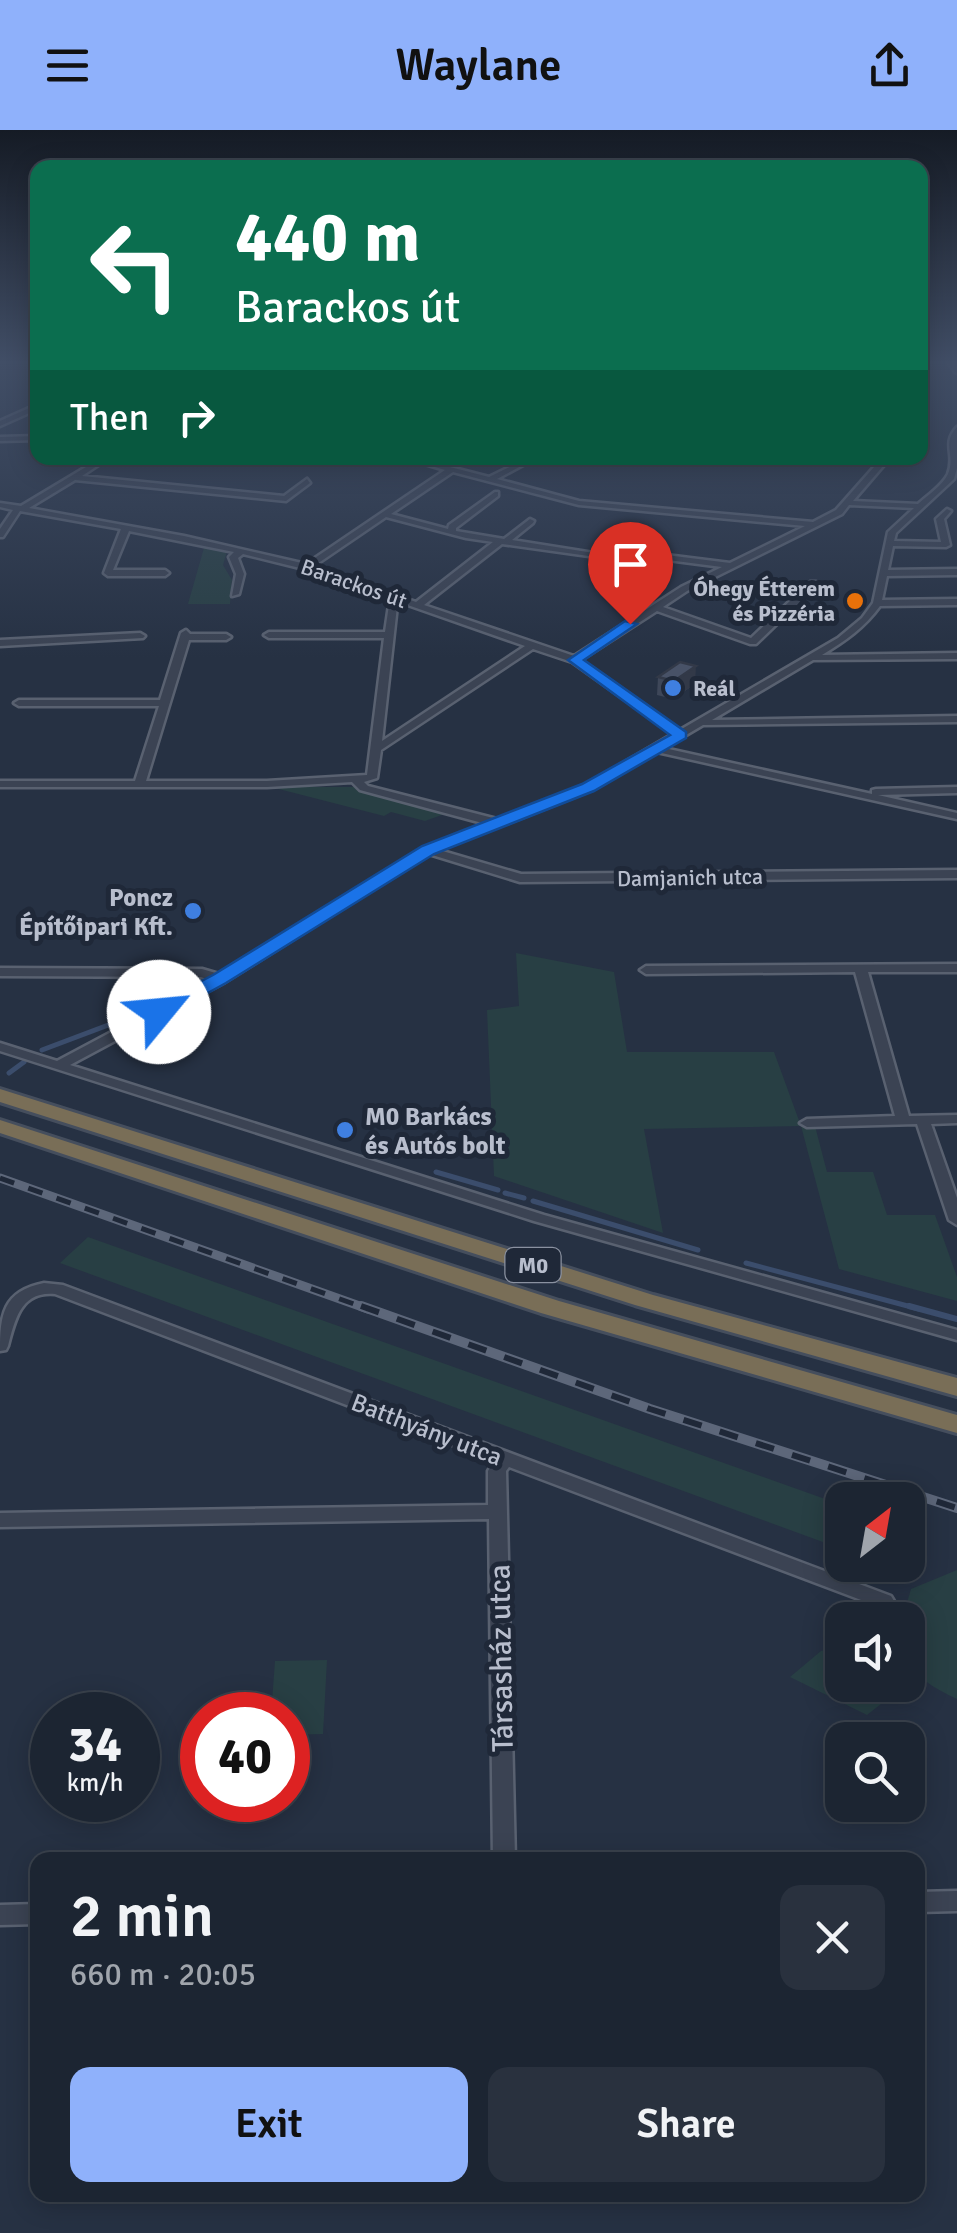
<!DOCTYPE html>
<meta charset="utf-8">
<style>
body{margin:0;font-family:Signika,sans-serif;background:#29313e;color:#f1f3f6;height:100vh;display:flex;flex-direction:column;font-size:38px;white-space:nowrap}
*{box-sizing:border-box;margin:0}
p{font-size:32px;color:#a0a5ac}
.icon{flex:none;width:55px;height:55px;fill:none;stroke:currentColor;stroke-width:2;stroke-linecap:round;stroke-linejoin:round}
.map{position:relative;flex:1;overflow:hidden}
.side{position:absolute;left:30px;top:1722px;width:895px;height:350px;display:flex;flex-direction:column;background:#1c2532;border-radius:20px;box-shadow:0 5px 25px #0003,0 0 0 2px #3a424d}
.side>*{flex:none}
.hud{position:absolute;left:30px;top:30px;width:898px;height:305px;border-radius:20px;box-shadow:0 5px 25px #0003,0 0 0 2px #3a424d;background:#0b6e4f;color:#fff;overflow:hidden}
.needle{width:65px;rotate:31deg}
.controls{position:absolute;left:825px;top:1352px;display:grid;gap:20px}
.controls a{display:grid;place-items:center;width:100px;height:100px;border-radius:20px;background:#1c2532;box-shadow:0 5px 25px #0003,0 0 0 2px #3a424d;font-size:50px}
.speed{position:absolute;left:30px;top:1562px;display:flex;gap:20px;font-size:50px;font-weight:700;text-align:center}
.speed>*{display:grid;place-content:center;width:130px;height:130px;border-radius:50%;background:#1c2532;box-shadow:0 5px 25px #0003,0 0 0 2px #3a424d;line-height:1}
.speed small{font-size:25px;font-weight:400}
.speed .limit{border:15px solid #d22;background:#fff;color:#111}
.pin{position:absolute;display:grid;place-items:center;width:85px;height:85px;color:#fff;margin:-102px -42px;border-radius:50% 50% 50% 0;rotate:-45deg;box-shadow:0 0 10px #0007}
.pin .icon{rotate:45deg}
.me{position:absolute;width:110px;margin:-55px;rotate:62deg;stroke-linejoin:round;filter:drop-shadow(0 0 8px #0008)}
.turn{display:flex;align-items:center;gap:35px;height:210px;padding:0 40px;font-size:45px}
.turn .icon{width:130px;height:130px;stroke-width:2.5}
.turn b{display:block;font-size:70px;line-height:85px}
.then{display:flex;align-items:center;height:95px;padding:0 40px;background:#0003;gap:20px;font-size:38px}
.round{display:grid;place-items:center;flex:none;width:105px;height:105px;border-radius:20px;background:#29313e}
.overview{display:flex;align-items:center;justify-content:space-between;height:170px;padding:0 40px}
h1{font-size:60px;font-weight:600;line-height:75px}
.action{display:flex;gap:20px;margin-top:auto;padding:20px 40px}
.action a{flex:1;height:115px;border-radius:20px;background:#8fb1fb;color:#111;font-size:40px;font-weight:600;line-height:115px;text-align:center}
.action a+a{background:#29313e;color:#f1f3f6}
header{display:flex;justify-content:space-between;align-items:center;height:130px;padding:0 40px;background:#8fb1fb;color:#111;font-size:45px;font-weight:600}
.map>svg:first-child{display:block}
</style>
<header><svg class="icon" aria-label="menu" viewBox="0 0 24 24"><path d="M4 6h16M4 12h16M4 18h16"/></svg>Waylane<svg class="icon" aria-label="share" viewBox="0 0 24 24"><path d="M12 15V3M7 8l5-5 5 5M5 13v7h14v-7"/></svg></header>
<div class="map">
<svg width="957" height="2103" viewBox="0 0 957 2103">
<rect width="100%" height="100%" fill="#263143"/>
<path fill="#283f44" d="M211 417 227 421 223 435 232 450 230 474H188L204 418Z
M271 657H354L450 682 425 691 391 682 384 686Z
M516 823 614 842 627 922H774L801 996H815L827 1042H873L887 1085H935L957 1147V1171L839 1139 801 996 644 999 663 1103 494 1046 487 880 519 876Z
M88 1107 842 1375V1419L60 1133Z
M957 1440V1569C913 1548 908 1539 908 1490H902L911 1459Z
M842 1516V1555H897L900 1559 867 1585 790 1547 821 1521Z
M327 1530 323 1604 288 1605V1585H271L275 1531Z"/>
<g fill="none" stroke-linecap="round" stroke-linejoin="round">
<path stroke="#3b4d6c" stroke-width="5" d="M42 920 127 888
M9 943 24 932
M436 1042 498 1060
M505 1063 524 1068
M533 1071 698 1120
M746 1133 919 1179"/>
<path stroke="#3b4d6c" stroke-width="6" d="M909 1176 957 1189"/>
<defs>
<path id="minor" d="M949 233H955L957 243 955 242Z
M38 274V279L0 296V291Z
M957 297V338L954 349 896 403 894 411 941 412 936 389 947 379 951 381 944 389 950 415 946 417 893 416 888 440 957 439V445L887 446 882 470 957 469V475L880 476C864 498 845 511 822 525L957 523V529L813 530 712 590 957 586V592L703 595 664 618 872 664V660L876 659 957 657V663L878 665 957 683V689L657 622 592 660 439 720 521 744 957 740V748L520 752 429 724 225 852 70 935 544 1085 957 1200V1210L534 1091 0 921V913L57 931 209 850 201 847 0 846V838L202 839 219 844 424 718 486 694 360 660 352 652 267 657H0V651H135L159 576H19L14 573 19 570H160L181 503 186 500 190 504H226L231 507 226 510H189L146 651H267L367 645 384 508H269L264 505 269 502H385L389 475 394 470 304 439 243 424 238 428 244 444 239 464 232 466 236 444 229 427 234 422 129 401 113 440H165L169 443 165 446H108L104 443 121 399 20 381 3 407H0V399L13 380 0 377V373L21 376 101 328H109L82 346 284 366 307 349 310 353 286 371 75 350 29 378 184 406 306 434 445 340 405 328H415L489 347 528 328H536L497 349 579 371 813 392 836 380 882 328H890L853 371 918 374C928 365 943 355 948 344 956 325 941 314 957 297ZM453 342 579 375 805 396 730 433 634 421V425L637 426 722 437 681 457 574 526 424 475 502 414 596 427 600 424 512 410 533 393 534 391 530 389 504 409 456 401V398L498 366V362H495L449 395 448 399 391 384ZM849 375 914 378 888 402 873 473 862 488 838 508 680 600 581 530 657 481 750 514H756L816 456V452H810L751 508 663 477 687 461 842 384ZM386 387 466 408 493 412 416 472 314 436ZM402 473 525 516 382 611 397 476ZM533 519 572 532 673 604 584 656 497 689 368 656 364 652 377 648 381 620Z
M38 306V310L0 311V307Z
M140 503 145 506 143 508 0 516V510Z
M957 834V842H868L909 986 957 985V993L931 994 957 1068V1095L949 1090 917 994 807 997 800 993 807 989 895 986 855 842 646 844 640 840 646 836Z
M44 1153 63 1155 891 1466 894 1471 891 1476 884 1478 877 1476 509 1337 506 1341 515 1730H493L489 1389 0 1397V1383L488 1375V1341L494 1331 55 1164C21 1161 15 1189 8 1216L6 1220 0 1221C0 1185 3 1161 44 1153Z
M957 1761V1781L918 1782V1762Z
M38 1774V1794L0 1795V1775Z"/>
<path id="highway" d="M0 959 653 1165 957 1248V1266L635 1175 0 972Z
M0 990 559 1171 957 1285V1303L541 1183 0 1003Z"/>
</defs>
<use href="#minor" stroke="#596170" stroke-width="5"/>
<use href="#highway" stroke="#454e5d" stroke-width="6"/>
<use href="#minor" fill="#3b4353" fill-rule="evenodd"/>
<use href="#highway" fill="#796e57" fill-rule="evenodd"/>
<defs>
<path id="rail-far1" d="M0 1048 368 1179"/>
<path id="rail" d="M361 1176 650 1279 957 1378"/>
</defs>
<use href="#rail-far1" stroke="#5d677a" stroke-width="9"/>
<use href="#rail" stroke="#5d677a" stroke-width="10"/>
<use href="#rail-far1" stroke="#1f2838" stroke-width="5" stroke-dasharray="15" stroke-linecap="butt"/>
<use href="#rail" stroke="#1f2838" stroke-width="6" stroke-dasharray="19" stroke-linecap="butt"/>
</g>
<path fill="#3e4759" d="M658 547 695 554 673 569 657 565Z"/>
<path fill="#323948" d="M696 536 695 554 673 569 674 551Z"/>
<path fill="#485267" stroke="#323948" stroke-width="2.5" d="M680 532 696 536 674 551 658 547Z"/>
<linearGradient id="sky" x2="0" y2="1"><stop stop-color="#151b25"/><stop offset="0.44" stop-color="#414e66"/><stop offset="1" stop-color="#414e66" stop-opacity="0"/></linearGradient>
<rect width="957" height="528" fill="url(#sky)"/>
<path fill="#1a73e8" stroke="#114b97" stroke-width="2.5" d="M625 491 637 494 584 530 686 602V608L594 661 434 724 226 853 166 886H152V877L213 845 422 716 582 654 670 605 568 530Z"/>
<circle fill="#e8710a" stroke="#1f2838" stroke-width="4" cx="855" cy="471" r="10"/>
<g fill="#3f7fe0" stroke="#1f2838" stroke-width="4">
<circle cx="673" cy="558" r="10"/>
<circle cx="193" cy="781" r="10"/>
<circle cx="345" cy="1000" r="10"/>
</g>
<g text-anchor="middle" stroke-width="10" stroke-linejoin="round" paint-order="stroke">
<g font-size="22" fill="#b8becd" stroke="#1f2838">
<text transform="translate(354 453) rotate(19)" y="8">Barackos út</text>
<text transform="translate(690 747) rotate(-1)" y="8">Damjanich utca</text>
</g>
<g font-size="22" font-weight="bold" fill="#b8becd" stroke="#1f2838" text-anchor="end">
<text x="835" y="466">Óhegy Étterem<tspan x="835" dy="25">és Pizzéria</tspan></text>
<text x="693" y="566" text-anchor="start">Reál</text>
</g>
<rect fill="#1f2838" stroke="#8a91a0" stroke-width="2.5" x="505.5" y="1118" width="55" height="34" rx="8"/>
<g font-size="22" font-weight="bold" fill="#b8becd">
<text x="533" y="1143">M0</text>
</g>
<g font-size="25" font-weight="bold" fill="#b8becd" stroke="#1f2838" text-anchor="end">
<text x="173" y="776">Poncz<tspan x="173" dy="29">Építőipari Kft.</tspan></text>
<text x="365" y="995" text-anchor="start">M0 Barkács<tspan x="365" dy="29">és Autós bolt</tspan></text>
</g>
<g font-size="25" fill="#b8becd" stroke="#1f2838">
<text transform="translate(427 1299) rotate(21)" y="9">Batthyány utca</text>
</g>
<g font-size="30" fill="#b8becd" stroke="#1f2838">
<text transform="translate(501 1528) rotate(-91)" y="10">Társasház utca</text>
</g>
</g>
</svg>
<div class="controls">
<a><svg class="needle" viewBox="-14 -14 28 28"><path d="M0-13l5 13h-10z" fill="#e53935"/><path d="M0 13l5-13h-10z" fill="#a0a5ac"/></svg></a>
<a><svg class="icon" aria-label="sound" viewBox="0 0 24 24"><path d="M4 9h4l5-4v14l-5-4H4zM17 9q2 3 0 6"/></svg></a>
<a><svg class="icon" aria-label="search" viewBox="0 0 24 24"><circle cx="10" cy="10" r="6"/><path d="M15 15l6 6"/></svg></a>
</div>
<div class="speed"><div>34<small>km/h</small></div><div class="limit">40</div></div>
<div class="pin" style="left:630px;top:494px;background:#d93025"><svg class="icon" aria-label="arrive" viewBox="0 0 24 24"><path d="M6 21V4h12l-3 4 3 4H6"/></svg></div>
<svg class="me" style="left:159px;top:882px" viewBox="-20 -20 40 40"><circle r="19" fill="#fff"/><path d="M0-13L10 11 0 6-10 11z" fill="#1a73e8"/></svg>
<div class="hud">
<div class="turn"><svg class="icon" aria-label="left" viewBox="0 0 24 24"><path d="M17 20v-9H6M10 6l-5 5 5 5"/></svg><div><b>440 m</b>Barackos út</div></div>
<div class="then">Then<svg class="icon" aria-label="right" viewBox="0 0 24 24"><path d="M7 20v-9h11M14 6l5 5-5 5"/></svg></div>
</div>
<section class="side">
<div class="overview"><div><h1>2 min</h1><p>660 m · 20:05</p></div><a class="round"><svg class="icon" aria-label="close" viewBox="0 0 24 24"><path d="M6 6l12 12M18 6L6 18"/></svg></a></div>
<div class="action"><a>Exit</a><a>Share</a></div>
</section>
</div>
